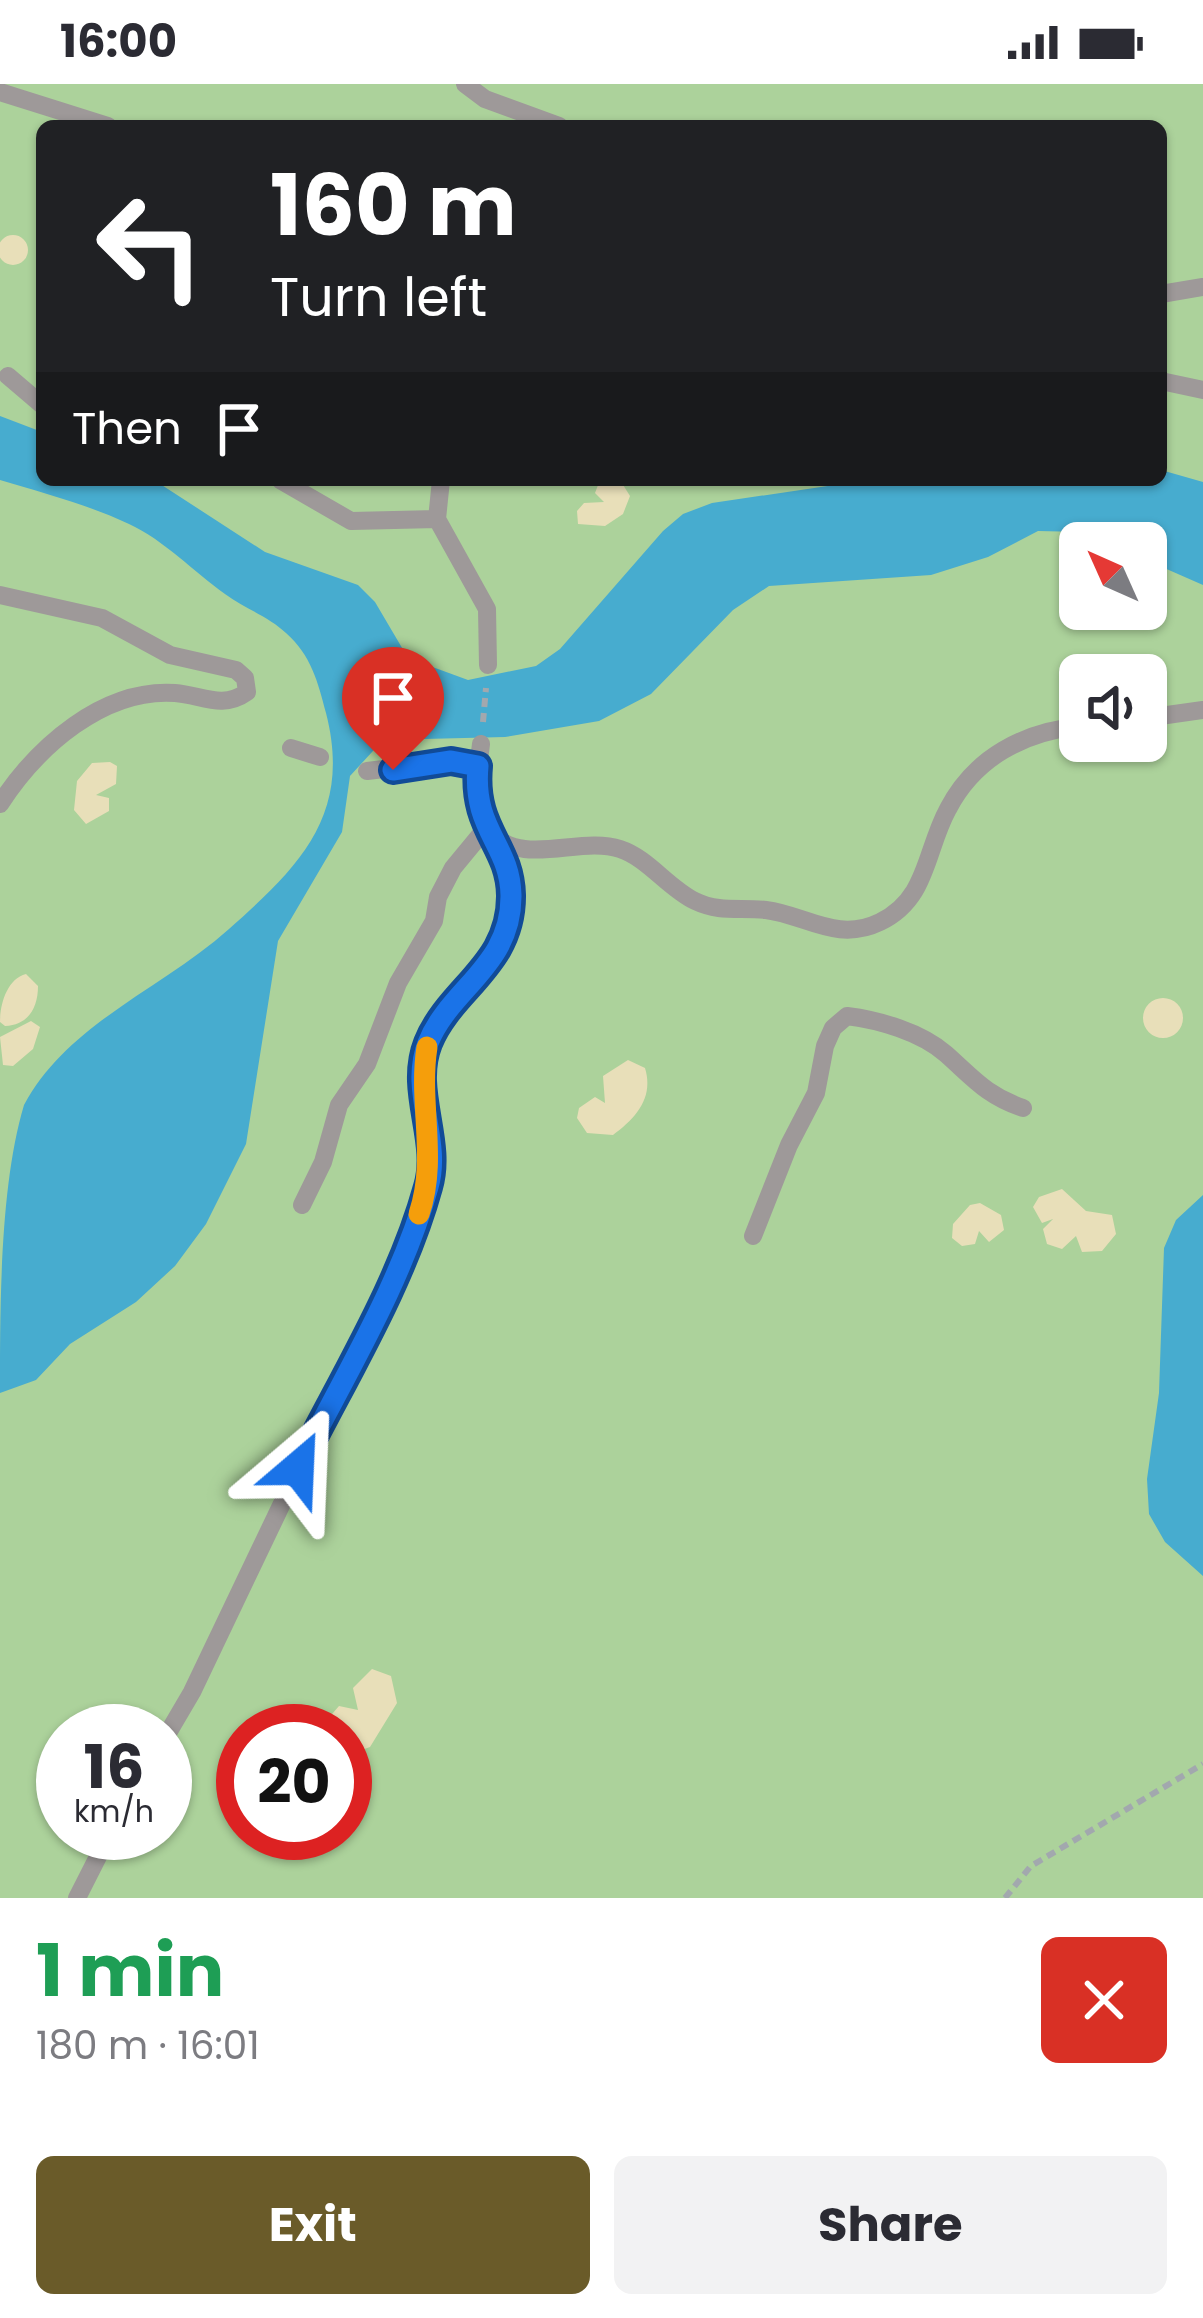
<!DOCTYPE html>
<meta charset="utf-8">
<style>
body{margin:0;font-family:Poppins,sans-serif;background:#f2f2f3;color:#2b2b33;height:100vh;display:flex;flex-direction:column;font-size:45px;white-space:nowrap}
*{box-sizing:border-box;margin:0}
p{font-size:39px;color:#7c7c81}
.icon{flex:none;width:66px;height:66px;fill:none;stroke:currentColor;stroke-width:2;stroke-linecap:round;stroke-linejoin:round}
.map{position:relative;height:1814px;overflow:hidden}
.side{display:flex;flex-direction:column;background:#fff;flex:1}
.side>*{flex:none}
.hud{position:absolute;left:36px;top:36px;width:1131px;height:366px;border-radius:18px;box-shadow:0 3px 9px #0004;background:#202124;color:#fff;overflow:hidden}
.needle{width:78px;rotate:315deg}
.fabs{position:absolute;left:1059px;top:438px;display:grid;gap:24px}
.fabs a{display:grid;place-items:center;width:108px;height:108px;border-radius:18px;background:#fff;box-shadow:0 3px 9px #0004;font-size:60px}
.speed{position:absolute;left:36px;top:1620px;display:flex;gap:24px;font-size:60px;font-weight:700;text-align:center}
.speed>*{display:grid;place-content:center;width:156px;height:156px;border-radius:50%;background:#fff;box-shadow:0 3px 9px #0004;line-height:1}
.speed small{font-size:30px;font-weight:400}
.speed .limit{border:18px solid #d22;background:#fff;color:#111}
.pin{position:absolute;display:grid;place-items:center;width:102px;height:102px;color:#fff;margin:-123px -51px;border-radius:50% 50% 50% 0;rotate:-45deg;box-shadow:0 0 12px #0007}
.pin .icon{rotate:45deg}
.me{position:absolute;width:132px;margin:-66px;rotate:26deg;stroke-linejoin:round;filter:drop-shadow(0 0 9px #0008)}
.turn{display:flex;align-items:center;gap:42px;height:252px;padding:0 36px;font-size:54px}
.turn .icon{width:156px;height:156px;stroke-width:2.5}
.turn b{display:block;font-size:84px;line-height:102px}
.then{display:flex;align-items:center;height:114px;padding:0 36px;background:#0003;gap:24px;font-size:45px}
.round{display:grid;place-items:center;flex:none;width:126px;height:126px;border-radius:18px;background:#f2f2f3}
.summary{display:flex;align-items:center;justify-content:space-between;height:204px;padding:0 36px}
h1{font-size:72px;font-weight:700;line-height:90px;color:#1e9e55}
.button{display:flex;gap:24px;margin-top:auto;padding:24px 36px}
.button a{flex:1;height:138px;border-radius:18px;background:#6a5b29;color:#fff;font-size:48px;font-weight:700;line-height:138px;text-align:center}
.button a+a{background:#f2f2f3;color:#2b2b33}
.status{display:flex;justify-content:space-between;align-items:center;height:84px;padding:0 60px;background:#fff;direction:ltr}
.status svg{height:33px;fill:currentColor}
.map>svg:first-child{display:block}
</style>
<div class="status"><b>16:00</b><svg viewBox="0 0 49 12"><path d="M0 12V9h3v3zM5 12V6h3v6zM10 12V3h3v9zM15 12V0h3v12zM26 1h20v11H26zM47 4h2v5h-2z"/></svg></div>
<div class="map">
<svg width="1203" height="1814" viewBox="0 0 1203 1814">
<rect width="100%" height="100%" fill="#e1e9f1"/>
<path fill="#acd29b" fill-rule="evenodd" d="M0 0H1203V1814H0ZM42 42H1161V396H42ZM1080 459H1146V525H1080ZM1080 591H1146V657H1080ZM63 1647H165V1749H63ZM243 1647H345V1749H243Z"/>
<path fill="#e8dfb9" d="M-2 166a15 15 0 1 1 30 0a15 15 0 1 1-30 0Z
M600 396H620L630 412 623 430 605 442 578 440 577 427 584 419 604 418 595 409Z
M110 678 117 682 116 700 96 711 109 714V727L86 740 74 726 77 697 92 679Z
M26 890 38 902C38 923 29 941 5 942L0 938C0 920 7 895 26 890Z
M1143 934a20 20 0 1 1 40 0a20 20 0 1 1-40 0Z
M31 937 40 943 33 965 13 982 3 981 0 953Z
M628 976 645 984C654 1014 636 1034 613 1051L587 1049 577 1034 579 1024 595 1013 605 1019 603 992Z
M1062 1105 1086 1127 1112 1131 1116 1150 1102 1167 1082 1168 1076 1152 1062 1165 1047 1160 1043 1145 1053 1135 1042 1139 1033 1123 1039 1113Z
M980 1119 1001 1131 1004 1146 989 1158 979 1147 975 1160 962 1162 952 1154 953 1140 970 1121Z
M372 1585 391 1592 397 1619 370 1663 345 1672V1647L320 1644 339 1622 358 1626 353 1604Z"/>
<path fill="#47accf" d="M0 332 42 348V396H154L265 468 358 501 375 518 408 574 468 596 536 582 560 565 663 447 683 430 712 419 868 396H1161V386L1203 398V501L1146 476V459H1107L1083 448 1038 447 988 473 931 491 769 502 733 526 651 610 599 637 505 653 383 656 350 692 342 748 278 857 246 1060 206 1140 175 1182 136 1218 70 1260 36 1296 0 1309C0 1220 0 1101 24 1021 68 939 162 905 229 845 301 781 352 730 326 629 318 598 311 571 286 549 269 533 244 524 225 510 194 488 164 456 129 440 89 421 43 409 0 396Z
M1203 1111V1492L1165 1458 1149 1430 1147 1395 1159 1309 1164 1164 1176 1136Z"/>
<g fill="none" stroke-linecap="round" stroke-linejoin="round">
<path stroke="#a2a8ae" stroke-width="6" stroke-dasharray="9 6" stroke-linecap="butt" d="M483 638 486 604
M1005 1814 1031 1782 1203 1680"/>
<path stroke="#9e9999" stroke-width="18" d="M465 0 485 15 559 42
M0 8 108 42
M1161 210 1203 203
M8 292 42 321
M1161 297 1203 306
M280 396 351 437 437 435 441 396
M437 435 487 525 488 581
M0 511 102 534 170 571 236 586 245 594 247 608C222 626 202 611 175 609 103 604 37 663 0 720
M1146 634 1203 626
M481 660C478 688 468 724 489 747 523 785 579 751 620 765 648 774 668 804 695 817 720 829 740 823 766 826 806 831 837 859 880 838 928 815 925 767 948 725 975 673 1024 648 1080 642
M291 664 320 673
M367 687 451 677 479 682
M302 1121 323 1078 339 1021 367 980 398 899 434 837 438 813 453 784 486 744
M753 1152 789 1061 816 1009 825 962 833 944 847 932C879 936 921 948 946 970 973 994 987 1012 1023 1024
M165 1654 192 1608 415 1141 430 1098 421 1004 428 960 502 858 511 810 491 750
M77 1814 110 1749"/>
</g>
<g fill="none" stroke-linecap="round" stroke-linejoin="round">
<defs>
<path id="route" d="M298 1384C343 1294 401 1201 428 1103 442 1056 409 1007 428 959 450 904 512 882 511 811 510 760 472 746 478 682L451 677 393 686"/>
</defs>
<use href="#route" stroke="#114b97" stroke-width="30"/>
<use href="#route" stroke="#1a73e8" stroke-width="21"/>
<path stroke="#f59e0b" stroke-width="21" d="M419 1130C438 1074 418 1020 427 963"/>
</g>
</svg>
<div class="fabs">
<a><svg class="needle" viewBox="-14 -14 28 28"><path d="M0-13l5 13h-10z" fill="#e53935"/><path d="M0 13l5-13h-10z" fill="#7c7c81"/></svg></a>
<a><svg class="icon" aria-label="sound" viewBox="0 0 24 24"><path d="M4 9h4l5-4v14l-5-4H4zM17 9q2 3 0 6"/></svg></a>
</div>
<div class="speed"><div>16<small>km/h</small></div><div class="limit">20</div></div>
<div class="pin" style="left:393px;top:686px;background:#d93025"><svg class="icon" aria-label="arrive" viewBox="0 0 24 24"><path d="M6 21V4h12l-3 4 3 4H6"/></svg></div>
<svg class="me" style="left:298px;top:1384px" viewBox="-20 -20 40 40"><path d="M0-17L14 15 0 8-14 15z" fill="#1a73e8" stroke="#fff" stroke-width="4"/></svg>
<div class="hud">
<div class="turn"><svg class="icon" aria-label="left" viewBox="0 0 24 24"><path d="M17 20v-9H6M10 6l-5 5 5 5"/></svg><div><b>160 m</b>Turn left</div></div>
<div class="then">Then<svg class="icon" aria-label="arrive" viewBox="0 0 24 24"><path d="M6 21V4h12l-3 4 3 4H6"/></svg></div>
</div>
</div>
<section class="side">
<div class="summary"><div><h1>1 min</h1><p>180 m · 16:01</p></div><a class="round" style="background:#d93025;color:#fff"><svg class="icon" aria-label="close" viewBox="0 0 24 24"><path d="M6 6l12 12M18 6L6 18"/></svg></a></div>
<div class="button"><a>Exit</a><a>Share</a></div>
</section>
